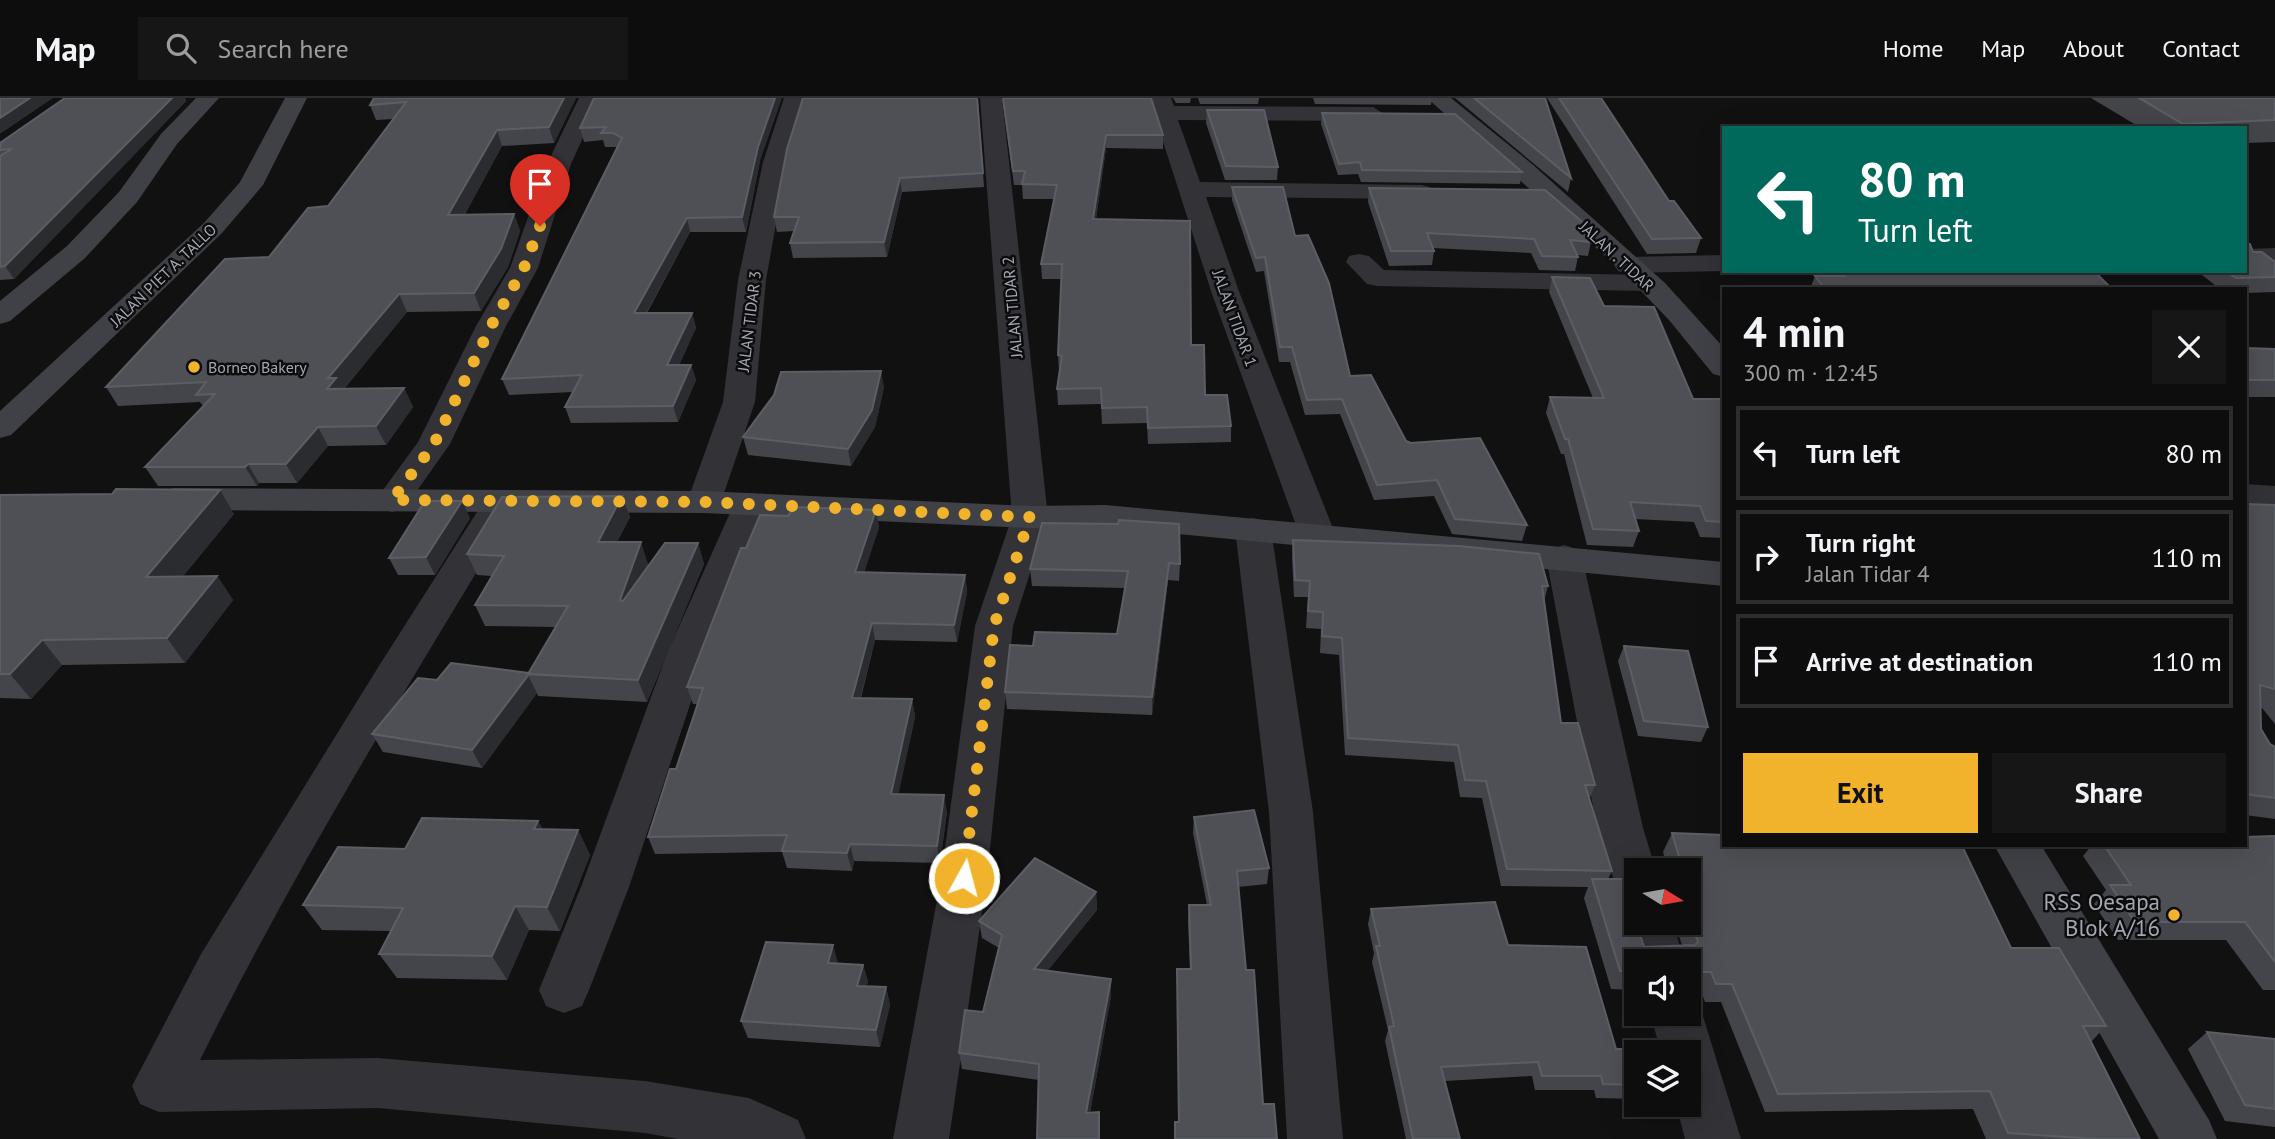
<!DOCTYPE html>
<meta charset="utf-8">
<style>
body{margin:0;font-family:"PT Sans",sans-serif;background:#161617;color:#f1f3f6;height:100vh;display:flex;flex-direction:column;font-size:26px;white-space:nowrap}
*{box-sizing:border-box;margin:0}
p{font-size:23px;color:#9a9c9e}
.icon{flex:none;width:38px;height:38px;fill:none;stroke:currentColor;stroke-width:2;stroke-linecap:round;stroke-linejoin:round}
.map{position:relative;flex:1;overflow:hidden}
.details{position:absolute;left:1722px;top:189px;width:525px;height:560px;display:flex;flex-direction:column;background:#0d0d0e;border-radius:0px;box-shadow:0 7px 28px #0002,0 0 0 2px #2d2d2e}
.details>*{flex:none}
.banner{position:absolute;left:1722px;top:28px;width:525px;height:147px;border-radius:0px;box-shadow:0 7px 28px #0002,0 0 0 2px #2d2d2e;background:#00695c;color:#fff;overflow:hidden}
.needle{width:46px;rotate:101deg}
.fabs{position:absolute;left:1624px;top:760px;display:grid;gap:14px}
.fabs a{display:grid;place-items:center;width:77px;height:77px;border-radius:0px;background:#0d0d0e;box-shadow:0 7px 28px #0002,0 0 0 2px #2d2d2e;font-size:35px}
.pin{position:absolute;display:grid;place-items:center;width:60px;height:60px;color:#fff;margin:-72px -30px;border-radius:50% 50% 50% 0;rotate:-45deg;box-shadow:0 0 7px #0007}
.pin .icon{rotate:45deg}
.me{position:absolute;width:77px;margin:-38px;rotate:7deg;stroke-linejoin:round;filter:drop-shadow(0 0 5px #0008)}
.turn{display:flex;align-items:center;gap:24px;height:147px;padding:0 21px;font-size:32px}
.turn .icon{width:91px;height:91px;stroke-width:2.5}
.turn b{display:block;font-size:49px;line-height:60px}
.round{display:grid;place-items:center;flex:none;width:74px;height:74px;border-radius:0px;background:#161617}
.overview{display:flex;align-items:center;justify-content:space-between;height:119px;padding:0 21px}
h1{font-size:42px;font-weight:800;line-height:52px}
.action{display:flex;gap:14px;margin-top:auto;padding:14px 21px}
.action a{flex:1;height:80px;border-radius:0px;background:#f0b32b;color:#111;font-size:28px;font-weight:800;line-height:80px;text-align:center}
.action a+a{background:#161617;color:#f1f3f6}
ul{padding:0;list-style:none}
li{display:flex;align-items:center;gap:21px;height:94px;margin:0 14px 10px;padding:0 7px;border:4px solid #2d2d2e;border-radius:0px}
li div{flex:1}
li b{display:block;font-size:26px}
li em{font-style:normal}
header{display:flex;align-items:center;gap:42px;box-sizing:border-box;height:98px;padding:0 35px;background:#0d0d0e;border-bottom:2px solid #2d2d2e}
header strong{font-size:33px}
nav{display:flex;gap:38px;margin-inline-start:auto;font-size:24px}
.search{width:490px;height:63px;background:#161617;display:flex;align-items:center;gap:18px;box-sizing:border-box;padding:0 24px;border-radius:0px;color:#9a9c9e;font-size:26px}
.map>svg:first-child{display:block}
</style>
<header>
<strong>Map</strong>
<div class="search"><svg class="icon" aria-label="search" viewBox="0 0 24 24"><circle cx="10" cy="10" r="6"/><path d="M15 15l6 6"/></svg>Search here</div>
<nav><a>Home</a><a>Map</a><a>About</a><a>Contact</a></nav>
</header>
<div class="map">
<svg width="2275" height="1041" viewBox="0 0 2275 1041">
<rect width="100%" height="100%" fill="#111112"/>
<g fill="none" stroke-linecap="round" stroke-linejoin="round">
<path fill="#323237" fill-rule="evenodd" d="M579 0H601L571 66 538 170 506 228 450 346 404 411 392 414 380 411 375 403 418 344 476 228 510 170 547 66Z
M784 0H806L787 64 766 182 755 304 721 404 716 412 704 415 692 412 687 404 723 304 738 182 763 64Z
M980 0H1002L1048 419 1013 528 987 780 949 1041H893L941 780 975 528 1012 419Z
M1149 0H1171L1174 8 1373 9 1384 16 1373 23 1178 22 1200 84 1421 87 1430 89 1433 94 1430 99 1421 101 1206 99 1240 196 1336 438 1331 446 1318 449 1305 446 1300 438 1212 196Z
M2275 150V166L2245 167V151Z
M1359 156 1369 158 1384 172 1648 177 1658 179 1662 185 1658 191 1648 193 1377 188 1367 186 1346 164 1349 158Z
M1724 157V173L1628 175 1618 173 1614 167 1618 161 1628 159Z
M2245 386 2275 388V410L2245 407Z
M751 395 763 398 768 406 708 553 629 789 589 892 582 908 564 915 546 908 539 892 581 789 668 553 734 406 739 398Z
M495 403 507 406 513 414C404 594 293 774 200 962L378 960 645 983 749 1000 798 1022 806 1041H678L645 1035 378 1010 159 1014 140 1006 132 988 201 856 377 571 477 414 483 406Z
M1253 420 1266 423 1271 431 1313 714 1343 1041H1287L1269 714 1235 431 1240 423Z
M1564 447 1577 451 1582 459 1643 730 1656 772H1636V804L1619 798 1597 730 1546 459 1551 451Z
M1636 807V824H1672L1685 863H1636V865L1624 824 1631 809Z
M1689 896 1694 899 1702 915 1741 1041H1685L1676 1006H1689V954H1661L1650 915H1689Z"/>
<path fill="#404147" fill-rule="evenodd" d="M196 0H219L177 46 137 104 85 160 10 223 0 226V203L67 148 119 94 161 36Z
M285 0H307L263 87 222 135 11 337 0 340V313L204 125 240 84Z
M1427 0H1451L1532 66 1665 185 1724 250V279L1713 276 1669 222 1620 171Z
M174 390 704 393 1030 408 1105 407 1724 464V488L1105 429 1030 430 704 415 174 412 162 409 157 401 162 393Z
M1994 747H2041L2209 1022 2217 1041H2159Z"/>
</g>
<path fill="#44454a" d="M65 0H185L186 3 14 181 0 182V45Z
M374 0H576L554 45 502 48 465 116H514L520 133 508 169 481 213 407 214 344 291 404 290 413 309 386 347 328 348 297 385H259L257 388H158L145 369 203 308 200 304 118 308 106 289 269 159 328 108 393 21 376 22 370 7Z
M594 0 760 63 746 134H690L647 215H692L696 230 679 267H691L696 282 678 324 571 325 565 309 573 294 509 297 502 281 617 49H605L603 42 584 44 580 30Z
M978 0 984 89 902 94 887 159 793 160 790 145 794 133 777 134 774 119Z
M1002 0H1151L1163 37V51L1106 50 1096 121 1191 247 1205 297 1231 328V344L1148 346 1147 325 1102 326 1101 306 1058 307 1057 291 1060 273H1059L1058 257 1061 181H1042L1041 166 1054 101H1023L1022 87H1014Z
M1173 0H1191L1190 5H1176Z
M1198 0H1259L1258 6H1200Z
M1313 0H1432L1431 7 1315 6Z
M1455 0H1545L1571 80 1568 94Z
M1547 0H1601L1669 103 1701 140 1696 155 1647 156Z
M2091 0H2275V44L2245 45V30H2141Z
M1207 12 1278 69 1277 82H1225L1206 25Z
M1322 15 1522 74 1520 86 1361 84 1358 76 1338 77 1321 26Z
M1232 89 1295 138 1350 278 1406 343 1527 427 1522 443 1452 436 1434 398 1374 402 1340 316 1305 317 1290 264H1279L1264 173 1256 174 1232 102Z
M1369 90 1591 144 1588 158 1578 157V159L1575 173 1539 172 1531 155 1433 150 1434 153 1432 167 1389 168 1368 104Z
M2253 154 2275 164V194L2245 195V191H2220L2197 173H2245Z
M1834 173H2094L2112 191H1810L1815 178H1832Z
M1552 179 1604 208 1693 301H1724V440L1700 439 1694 424 1635 421 1639 433 1633 449 1587 447 1564 356H1561L1546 315 1550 299 1593 300 1549 194Z
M2245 250 2275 251V299H2245Z
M884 289 875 329 851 368 748 357 743 339Z
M112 396 234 416 183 478H217L233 502 185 565 62 567 31 601 0 600V397Z
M622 398 630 419 617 444 648 466 647 470 698 445 704 466 647 604 538 598 537 595 482 670 383 654 372 636 437 582 529 575 555 529 485 528 475 507 492 478 477 477 467 456Z
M2245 406 2275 407V626L2262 610H2260L2261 631 2270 646 2275 649V721L2245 717Z
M876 412 879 429 864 474 965 477 967 494 957 544 875 542 861 600 912 601 915 619 898 696 947 714 940 765 854 763 852 773 787 770 782 754 655 756 648 739 676 671 697 606H693L687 589 746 450 788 418Z
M470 420 435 477H398L389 460Z
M1042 425 1180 466 1179 483 1168 482 1152 617 1007 611 1005 594 1033 548 1117 536 1125 490 1032 488 1030 471Z
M1293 442 1548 488 1544 503 1561 625 1595 687 1589 702 1612 773 1608 781 1636 785V797L1631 808 1644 849 1682 847 1674 824H1689V772H1668L1663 754 1672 735 2011 850 2106 928 2091 944 2140 1041H1986L1973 1011 1765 1014 1721 904H1705L1701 893 1689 892V863H1636V892L1611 891 1584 800 1588 789 1501 788 1482 700 1460 699 1454 664 1345 657 1339 557 1320 555 1321 531 1306 530 1308 499H1294L1292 459Z
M1624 548 1708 629 1701 644 1638 638 1618 563Z
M1194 719 1269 770 1267 786 1238 789 1246 872 1263 1006 1277 1041H1174L1175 1024H1178L1177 871H1190L1188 823 1189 807H1207L1193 735Z
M538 723 543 732H578L590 757 560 833 529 832 507 882 397 880 379 856 391 833 322 832 303 807 405 751Z
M2275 738V892H2263L2226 842H2118L2094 806 2106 792 2083 758 2092 747H2245Z
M1096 794 1097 812 1048 872 1111 881V898L1090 1015 1100 1041 1039 982 962 971 959 955 983 914 999 850 982 840 979 823Z
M1371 811 1508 847 1616 951 1636 954V1001L1596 1000 1594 992H1535L1532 978 1445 983 1460 1041H1406L1385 943 1388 932 1372 864 1374 855 1368 826Z
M838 865 863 867 868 884 866 888 886 889 890 907 880 949 748 940 741 923Z
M2207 934 2275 941V1029L2225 1023 2188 951Z"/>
<path fill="#2b2c2f" d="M30 0H53L0 36V20Z
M172 0H185L186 3 14 181 5 168Z
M564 0H576L554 45 549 29Z
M775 0H782L760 63 746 134 742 119 758 49Z
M497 32 502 48 455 134 448 117Z
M1106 37V50L1094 136 1093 121Z
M900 80 902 94 887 159 884 144Z
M514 116 520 133 508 169 481 213 474 195Z
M687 120 690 134 638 230 634 215Z
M399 196 407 214 342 293 327 291 328 280Z
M692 215 696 230 672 283 667 267Z
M691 267 696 282 678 324 673 308Z
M881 273 884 289 875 329 851 368 848 351Z
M404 290 413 309 386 347 376 328Z
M318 329 328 348 297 385 286 366Z
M248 366 259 385 257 388 245 369Z
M220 392 234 416 163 503 146 479Z
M622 398 630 419 606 465 598 444Z
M462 403 470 420 435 477 426 459Z
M876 412 879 429 859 491 855 474Z
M641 444 648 466 628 523 620 502Z
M698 445 704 466 647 604 638 582Z
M1169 465 1168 482 1152 617V599Z
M965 477 967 494 957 544 954 527Z
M217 478 233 502 185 565 167 540Z
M872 525 875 542 856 617 852 600Z
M42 542 62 567 31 601 10 576Z
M528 577 537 595 482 670 472 652Z
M912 601 915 619 895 713 891 696Z
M944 697 947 714 940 765 937 748Z
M538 723 551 747 534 731Z
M578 732 590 757 560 833 547 809Z
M850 746 854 763 852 773 847 755Z
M1096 794 1097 812 1035 888 1034 871Z
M515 808 529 832 507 882 492 858Z
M833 847 838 865 834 882 828 865Z
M863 867 868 884 862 905 857 888Z
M1111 881V898L1087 1031 1086 1015Z
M886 889 890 907 880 949 876 932Z"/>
<path fill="#4e5055" stroke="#5b5e64" stroke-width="2" d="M0 0H30L0 20Z
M65 0H172L5 168 0 169V58L12 51 0 52V45Z
M374 0H564L549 29 497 32 448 117 514 116 501 151 474 195 399 196 328 280H336L327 291 404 290 376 328 318 329 286 366H248L245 369H145L215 296 196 297 206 284 106 289 225 161 269 159 308 110 328 108 406 4 370 7Z
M594 0H775L758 49 742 119 687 120 634 215H692L667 267H691L673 308 565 309 582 277 502 281 622 40 613 35H601L606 29 580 30Z
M803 0H977L983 75 900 80 884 144 790 145 799 119H774L787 51Z
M1003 0H1151L1163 37H1106L1093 121 1190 123 1191 247H1204L1205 297H1227L1231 328 1148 330 1147 309 1102 310 1101 290 1057 291 1062 258 1058 257 1062 166H1041L1057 87 1022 86 1025 73H1013Z
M1474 0H1545L1571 80Z
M1559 0H1601L1669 103H1674L1701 140 1652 141Z
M2139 0H2275V22L2183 26Z
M1207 12H1264L1278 69 1226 68Z
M1322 15 1455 16 1522 74 1362 72 1360 64 1339 66Z
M1232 89H1283L1295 138 1308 137 1329 185 1350 278 1371 277 1406 343 1411 345 1480 340 1527 427 1455 421 1437 382 1377 387 1342 301 1307 302 1292 249H1280L1265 159 1256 160Z
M1369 90 1545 92 1586 127 1591 144 1570 142 1578 159 1542 158 1534 141 1427 135 1434 153H1391Z
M2245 146H2250L2253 154H2262L2275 164V179L2236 180 2226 173H2245Z
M1840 173H2094L2112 191H1825L1815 178H1845Z
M1552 179 1590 180 1604 208 1654 209 1693 301H1724V424L1706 423 1700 408 1630 404 1639 433 1593 431 1568 341H1565L1550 299 1604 300Z
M2245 250 2275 251V282H2245Z
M881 273 872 312 848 351 743 339 774 297 781 274Z
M116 391 220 392 146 479 217 478 167 540 42 542 10 576H0V397L112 396Z
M622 398 598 444H641L620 502 623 503 665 445H698L638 582 528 576 568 508 475 507 504 458 467 456 502 399Z
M425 403H462L426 459 389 460Z
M2245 406 2275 407V591L2260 587 2261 631 2270 646 2275 649V700L2245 696Z
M794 409 876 412 855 474 965 477 954 527 872 525 852 600 912 601 891 696 944 697 937 748 850 746 847 755 782 753 787 737 648 739 670 671H676L703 590 687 589 741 450H746L760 417 788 418Z
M1119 422 1179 426 1180 466 1169 465 1152 599 1005 594 1010 547 1033 548 1035 534 1117 536 1128 473 1030 471 1042 425 1118 426Z
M1293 442 1459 448 1539 456 1548 488H1542L1561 625H1578L1595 687H1585L1612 773 1507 771 1486 683 1465 682 1458 647 1348 640 1342 540 1322 538 1323 514 1308 513 1310 483 1295 482Z
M1624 548 1688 553 1708 629 1644 623Z
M451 565 529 575 528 576H529L472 652 372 636 418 580 437 582Z
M1254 712 1269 770 1237 773 1246 872H1254L1263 1006H1274L1277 1041H1175V1024H1179L1177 871H1191L1189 807H1211L1194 719Z
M422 720 538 723 534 731 578 732 547 809 515 808 492 858 379 856 403 810 303 807 338 749 405 751Z
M1672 735 1724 737V747H1951L1952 749 1963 750 2011 850H2059L2106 928H2083L2140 1041H2096L2008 1035 1990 993 1778 996 1732 886H1716L1711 874H1689V863H1636V873H1620L1592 781H1626L1636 785V795L1630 806 1644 849 1695 847 1698 844 1689 819V772H1683Z
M2275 738V864L2245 824H2135L2110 787H2131L2104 747H2245V739Z
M1035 760 1096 794 1034 871 1111 881 1086 1015 1099 1014V1041H1037L1039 966 959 955 965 912 983 914 1002 837 979 823Z
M1495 804 1508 847 1586 849 1616 951H1658L1659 954H1636V987L1603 986 1601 978H1542L1538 964 1441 969 1460 1041H1413L1389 929 1394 928 1376 848H1380L1371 811Z
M766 844 833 847 828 865 863 867 857 888 886 889 876 932 741 923Z
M2207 934 2275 941V1011L2245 1007Z"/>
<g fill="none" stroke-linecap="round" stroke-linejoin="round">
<path stroke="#f0b32b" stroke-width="12" stroke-dasharray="0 21.6" d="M540 128 524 170 491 228 434 346 392 402 704 404 1030 419 994 528 964 780"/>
</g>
<g fill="#f0b32b" stroke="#0c0c0d" stroke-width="2.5">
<circle cx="194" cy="269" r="7"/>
<circle cx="2174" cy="817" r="7"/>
</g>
<g text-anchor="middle" stroke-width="5" stroke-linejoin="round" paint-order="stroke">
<g font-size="16" fill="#a2a7b3" stroke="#0c0c0d">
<text transform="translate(1617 158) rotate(43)" y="6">JALAN . TIDAR</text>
<text transform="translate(163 177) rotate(-44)" y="6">JALAN PIET A. TALLO</text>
<text transform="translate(1012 209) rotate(-95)" y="6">JALAN TIDAR 2</text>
<text transform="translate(1235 220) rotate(70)" y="6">JALAN TIDAR 1</text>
<text transform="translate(749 223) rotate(-83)" y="6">JALAN TIDAR 3</text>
</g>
<g font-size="16" fill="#a2a7b3" stroke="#0c0c0d" text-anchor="start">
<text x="208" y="275">Borneo Bakery</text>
</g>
<g font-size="23" fill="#a2a7b3" stroke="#0c0c0d" text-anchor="end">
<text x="2160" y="812">RSS Oesapa<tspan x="2160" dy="26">Blok A/16</tspan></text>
</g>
</g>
</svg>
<div class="fabs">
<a><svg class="needle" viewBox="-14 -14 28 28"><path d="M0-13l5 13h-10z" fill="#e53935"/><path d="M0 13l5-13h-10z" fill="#9a9c9e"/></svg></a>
<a><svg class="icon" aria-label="sound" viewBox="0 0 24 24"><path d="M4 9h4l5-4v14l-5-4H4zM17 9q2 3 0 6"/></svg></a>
<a><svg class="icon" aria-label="layers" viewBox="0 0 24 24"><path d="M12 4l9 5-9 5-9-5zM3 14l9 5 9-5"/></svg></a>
</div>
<div class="pin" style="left:540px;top:128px;background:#d93025"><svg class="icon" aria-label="arrive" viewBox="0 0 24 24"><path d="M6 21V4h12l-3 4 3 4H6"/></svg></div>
<svg class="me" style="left:964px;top:780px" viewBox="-20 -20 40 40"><circle r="17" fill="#f0b32b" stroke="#fff" stroke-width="3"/><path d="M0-11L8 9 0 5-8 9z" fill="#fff"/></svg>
<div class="banner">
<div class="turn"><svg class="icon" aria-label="left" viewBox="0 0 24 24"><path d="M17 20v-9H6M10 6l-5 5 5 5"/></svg><div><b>80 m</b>Turn left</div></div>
</div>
<section class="details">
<div class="overview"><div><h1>4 min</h1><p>300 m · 12:45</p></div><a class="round"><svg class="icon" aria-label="close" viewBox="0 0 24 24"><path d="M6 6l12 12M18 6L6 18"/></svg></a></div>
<ul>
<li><svg class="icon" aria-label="left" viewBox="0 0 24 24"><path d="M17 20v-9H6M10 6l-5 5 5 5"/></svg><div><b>Turn left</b></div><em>80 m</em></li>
<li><svg class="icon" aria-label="right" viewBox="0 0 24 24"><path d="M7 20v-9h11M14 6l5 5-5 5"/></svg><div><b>Turn right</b><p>Jalan Tidar 4</p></div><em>110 m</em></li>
<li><svg class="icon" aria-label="arrive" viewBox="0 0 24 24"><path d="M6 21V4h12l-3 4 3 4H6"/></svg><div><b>Arrive at destination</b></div><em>110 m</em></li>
</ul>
<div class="action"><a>Exit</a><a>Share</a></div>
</section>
</div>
